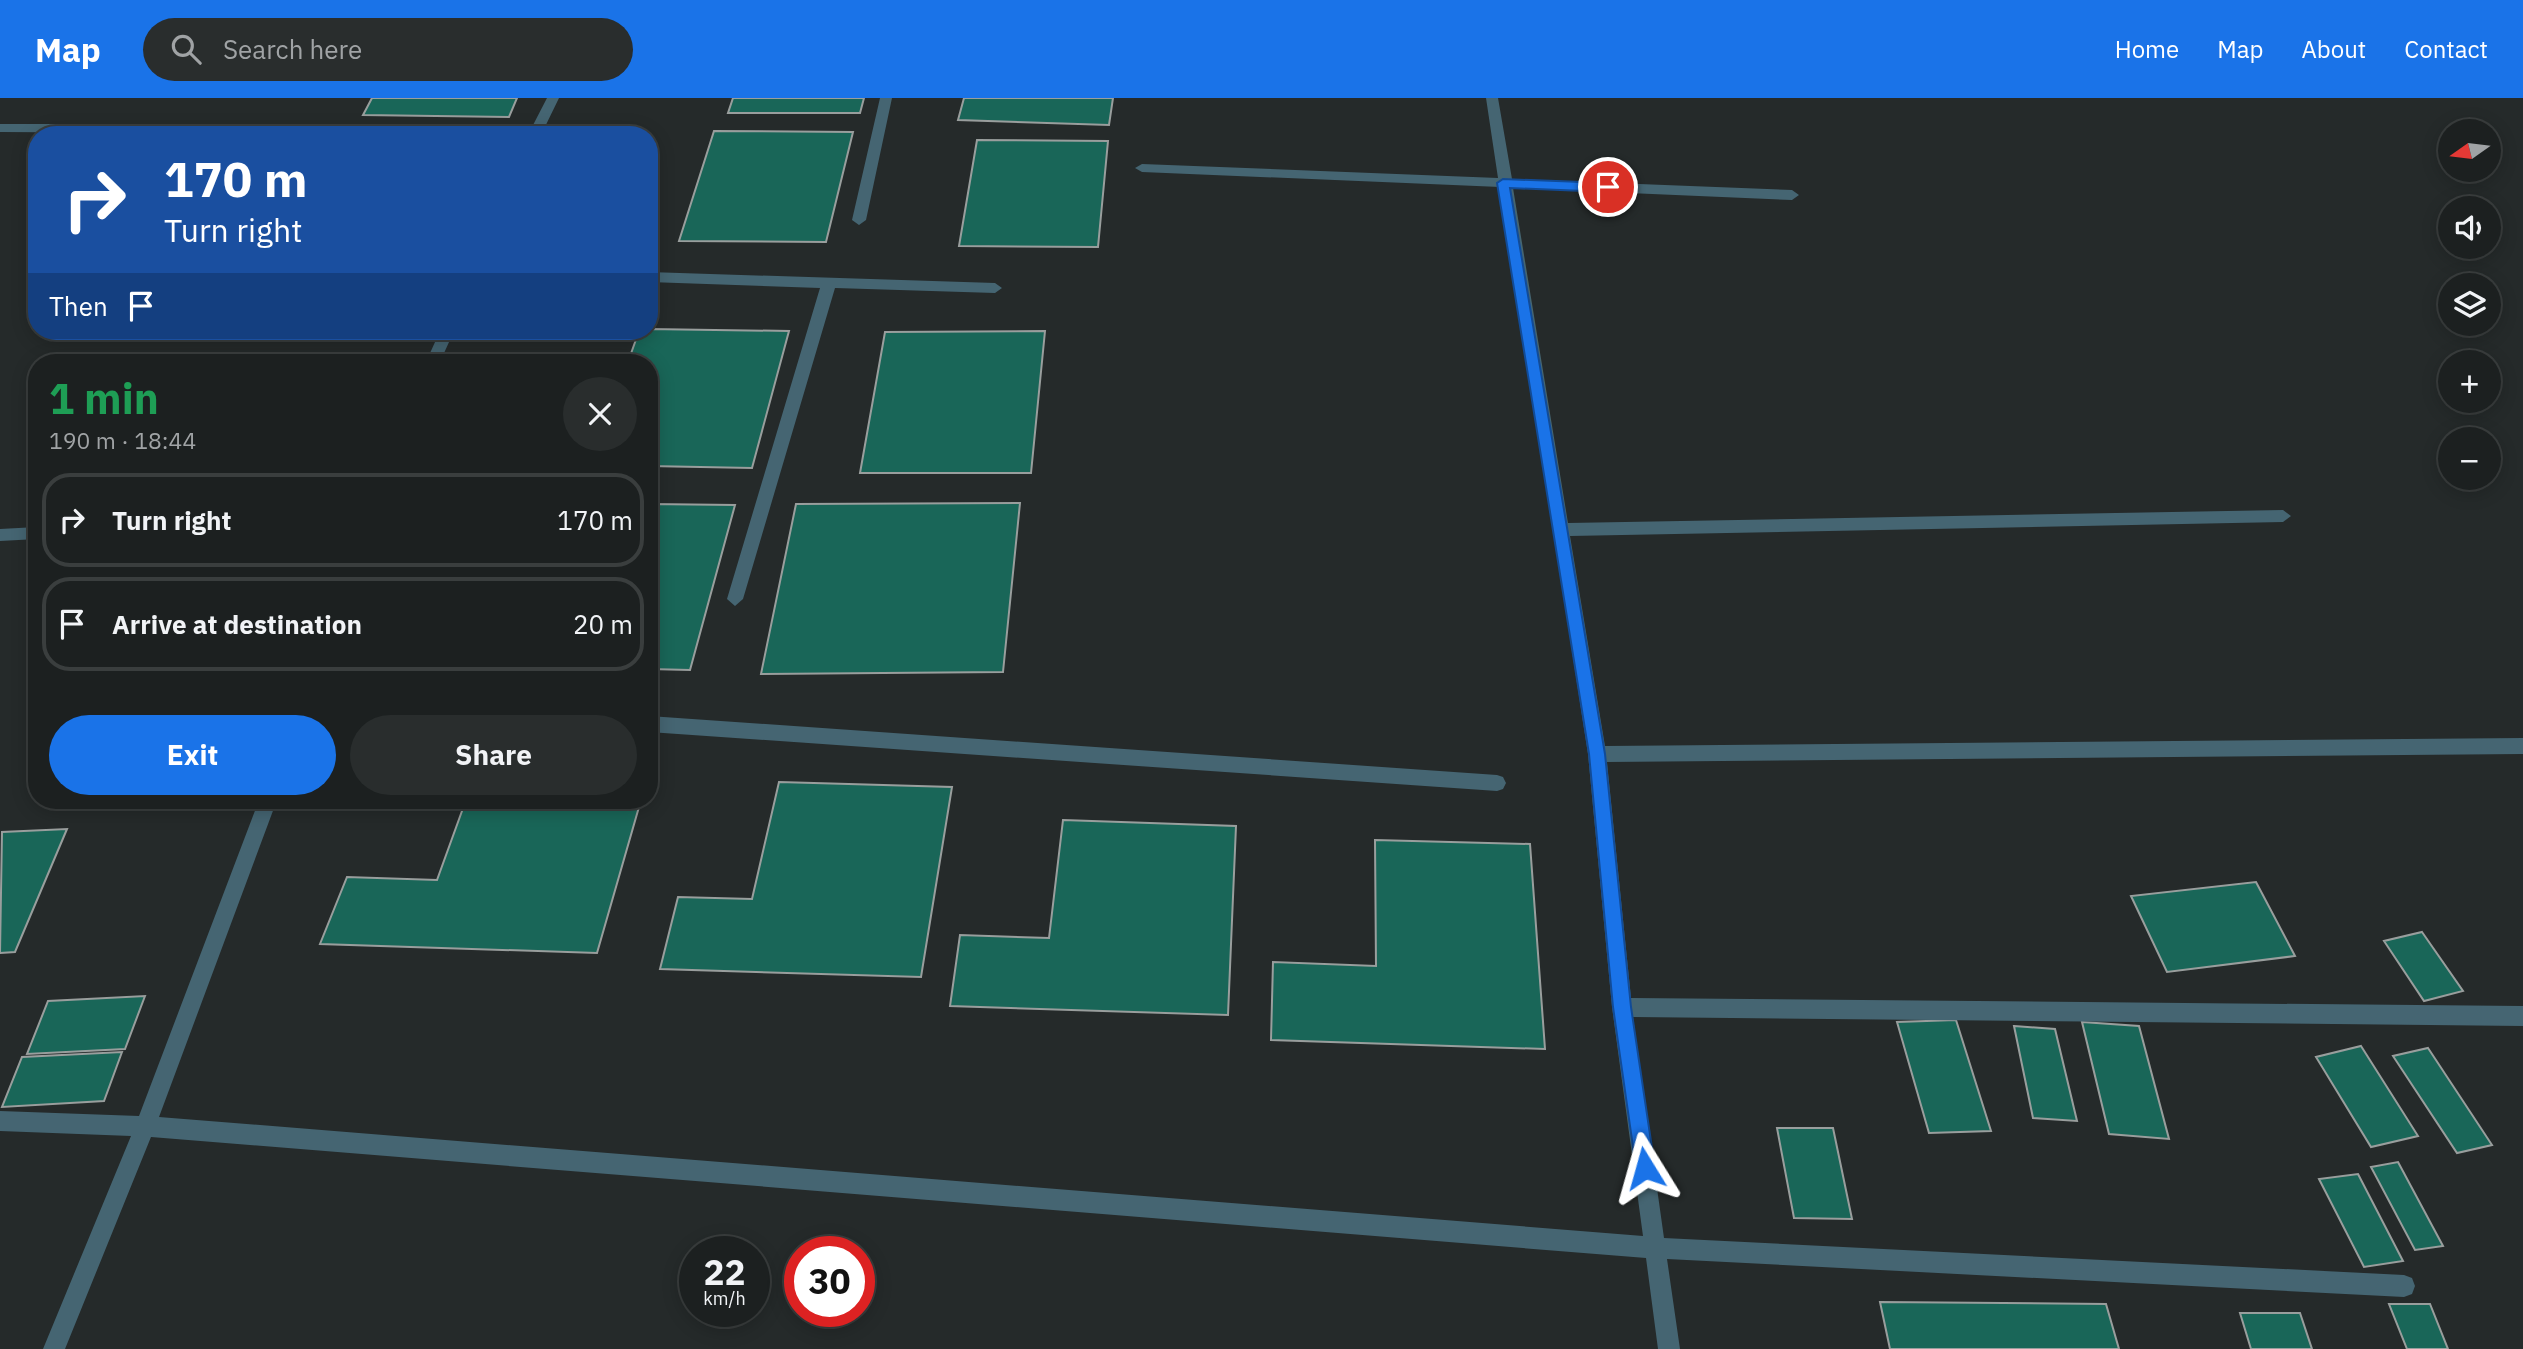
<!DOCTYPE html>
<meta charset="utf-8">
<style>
body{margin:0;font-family:"IBM Plex Sans",sans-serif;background:#292d2d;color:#f1f3f6;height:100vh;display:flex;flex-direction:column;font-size:26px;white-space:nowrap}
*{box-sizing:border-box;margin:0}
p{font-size:23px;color:#a0a3a5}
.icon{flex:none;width:38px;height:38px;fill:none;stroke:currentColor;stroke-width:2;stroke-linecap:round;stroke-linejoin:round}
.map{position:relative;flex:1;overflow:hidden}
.drawer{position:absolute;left:28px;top:256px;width:630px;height:455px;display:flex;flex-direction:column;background:#1c2020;border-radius:28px;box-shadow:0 4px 18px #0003,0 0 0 2px #3a3e3e}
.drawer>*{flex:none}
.banner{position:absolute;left:28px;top:28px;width:630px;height:214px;border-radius:28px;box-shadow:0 4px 18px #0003,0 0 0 2px #3a3e3e;background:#1a4fa0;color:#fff;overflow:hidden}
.needle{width:46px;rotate:256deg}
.buttons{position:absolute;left:2438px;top:21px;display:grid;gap:14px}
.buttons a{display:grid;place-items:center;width:63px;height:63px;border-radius:50%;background:#1c2020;box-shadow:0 4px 18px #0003,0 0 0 2px #3a3e3e;font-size:35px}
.speed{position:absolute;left:679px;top:1138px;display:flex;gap:14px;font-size:35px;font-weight:700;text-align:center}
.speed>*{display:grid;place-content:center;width:91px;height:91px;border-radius:50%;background:#1c2020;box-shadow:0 4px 18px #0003,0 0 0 2px #3a3e3e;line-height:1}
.speed small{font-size:18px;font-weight:400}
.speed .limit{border:10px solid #d22;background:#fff;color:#111}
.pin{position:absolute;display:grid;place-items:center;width:60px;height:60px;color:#fff;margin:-30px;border:4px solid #fff;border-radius:50%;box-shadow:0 2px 7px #0007}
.me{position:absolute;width:77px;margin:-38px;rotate:352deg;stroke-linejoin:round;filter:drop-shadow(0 0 5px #0008)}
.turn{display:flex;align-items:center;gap:24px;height:147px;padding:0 21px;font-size:32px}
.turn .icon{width:91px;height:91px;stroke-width:2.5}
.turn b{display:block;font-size:49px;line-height:60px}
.then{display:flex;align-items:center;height:66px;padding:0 21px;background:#0003;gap:14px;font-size:26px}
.round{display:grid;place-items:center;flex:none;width:74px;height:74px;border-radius:37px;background:#292d2d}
.summary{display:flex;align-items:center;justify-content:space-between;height:119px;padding:0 21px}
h1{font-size:42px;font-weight:700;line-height:52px;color:#1e9e55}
.button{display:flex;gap:14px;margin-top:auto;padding:14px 21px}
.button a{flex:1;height:80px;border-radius:42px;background:#1a73e8;color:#fff;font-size:28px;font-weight:700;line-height:80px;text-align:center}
.button a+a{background:#292d2d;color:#f1f3f6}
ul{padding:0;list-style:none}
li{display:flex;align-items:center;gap:21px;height:94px;margin:0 14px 10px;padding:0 7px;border:4px solid #3a3e3e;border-radius:28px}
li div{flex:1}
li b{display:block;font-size:26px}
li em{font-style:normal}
header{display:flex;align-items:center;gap:42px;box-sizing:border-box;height:98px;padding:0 35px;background:#1a73e8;color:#fff}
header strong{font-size:33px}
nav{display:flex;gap:38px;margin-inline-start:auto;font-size:24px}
.search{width:490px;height:63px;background:#292d2d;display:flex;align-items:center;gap:18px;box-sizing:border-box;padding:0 24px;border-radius:38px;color:#a0a3a5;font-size:26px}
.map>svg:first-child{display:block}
</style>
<header>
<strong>Map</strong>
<div class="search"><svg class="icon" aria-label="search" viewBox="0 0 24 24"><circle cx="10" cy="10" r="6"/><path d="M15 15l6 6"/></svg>Search here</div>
<nav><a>Home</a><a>Map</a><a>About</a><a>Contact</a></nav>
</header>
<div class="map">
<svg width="2523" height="1251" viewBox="0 0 2523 1251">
<rect width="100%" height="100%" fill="#252a2a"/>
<path fill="#196658" stroke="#999e9d" stroke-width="2" d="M372 0H517L509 19 363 17Z
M733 0H864L860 15H728Z
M964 0H1113L1109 27 958 22Z
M714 33 853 34 826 144 679 143Z
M977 42 1108 43 1098 149 959 148Z
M649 231 789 233 752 370 649 368V264H628L639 233Z
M1045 233 1031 375H860L885 234Z
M1020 405 1003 574 761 576 796 406Z
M649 406 735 407 690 572 649 571Z
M779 684 952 689 921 879 660 871 678 799 752 801Z
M466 702H641L597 855 320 846 347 779 437 782Z
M1063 722 1236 728 1228 917 950 908 960 837 1049 840Z
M67 731 15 854 0 855 2 734Z
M1375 742 1530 746 1545 951 1271 942 1273 864 1376 868Z
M2256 784 2295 858 2167 874 2131 798Z
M2422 834 2463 893 2424 903 2384 843Z
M145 898 125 951 27 956 48 903Z
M1956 922 1991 1033 1929 1035 1897 924Z
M2082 924 2139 928 2169 1041 2109 1036Z
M2014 928 2055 931 2077 1023 2033 1020Z
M2361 948 2418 1038 2371 1049 2316 959Z
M2428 950 2492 1047 2457 1055 2393 958Z
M122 954 104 1003 2 1009 22 959Z
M1777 1030H1833L1852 1121 1794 1120Z
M2398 1064 2443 1148 2415 1152 2371 1069Z
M2358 1076 2403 1163 2364 1169 2319 1081Z
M1880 1204 2106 1206 2119 1251H1890Z
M2389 1206H2430L2448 1251H2407Z
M2240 1215H2300L2312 1251H2251Z"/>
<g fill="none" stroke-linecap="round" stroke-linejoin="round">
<path fill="#456572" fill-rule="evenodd" d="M547 0H559L541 37 0 34V26H435L531 31Z
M880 0H892L866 122 859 127 852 122Z
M1486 0H1498L1512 81 1792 92 1799 97 1792 102 1513 90 1568 425 2283 412 2291 418 2283 424 1570 438 1605 648 2523 640V656L1607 664 1631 900 2523 908V928L1633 919 1664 1140 2404 1177 2412 1180 2415 1188 2412 1196 2404 1199 1667 1161 1680 1251H1658L1646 1160 151 1039 65 1251H43L131 1038 0 1033V1013L139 1018 259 702H277L159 1019 1643 1138 1612 909 1588 656 1500 89 1142 74 1135 70 1142 66 1498 80Z
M649 174 995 185 1002 190 995 195 835 190 743 501 735 508 727 501 820 190 649 184Z
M440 233H454L440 264H426Z
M37 429V441L0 443V431Z
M649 618 1497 677 1503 679 1506 685 1503 691 1497 693 649 634Z"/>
</g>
<path fill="#1a73e8" stroke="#114b97" stroke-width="2" d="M1503 81 1608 85 1614 89 1608 94 1510 90 1605 656 1631 909 1655 1070 1652 1076 1645 1079 1638 1076 1636 1070 1613 909 1589 656 1497 85Z"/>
</svg>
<div class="buttons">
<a><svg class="needle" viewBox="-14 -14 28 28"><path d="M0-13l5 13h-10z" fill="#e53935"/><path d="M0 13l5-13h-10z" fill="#a0a3a5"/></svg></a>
<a><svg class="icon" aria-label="sound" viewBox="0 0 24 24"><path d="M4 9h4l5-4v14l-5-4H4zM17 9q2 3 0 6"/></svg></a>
<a><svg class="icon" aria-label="layers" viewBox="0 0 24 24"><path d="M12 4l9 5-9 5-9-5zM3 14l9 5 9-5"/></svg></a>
<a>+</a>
<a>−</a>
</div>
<div class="speed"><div>22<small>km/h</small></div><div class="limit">30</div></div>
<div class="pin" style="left:1608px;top:89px;background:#d93025"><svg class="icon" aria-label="arrive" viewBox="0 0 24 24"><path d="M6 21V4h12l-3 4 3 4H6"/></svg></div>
<svg class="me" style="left:1645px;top:1070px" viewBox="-20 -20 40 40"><path d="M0-17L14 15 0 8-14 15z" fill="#1a73e8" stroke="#fff" stroke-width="4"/></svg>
<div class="banner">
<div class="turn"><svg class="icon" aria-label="right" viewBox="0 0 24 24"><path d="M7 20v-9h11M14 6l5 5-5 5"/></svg><div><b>170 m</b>Turn right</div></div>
<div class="then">Then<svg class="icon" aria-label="arrive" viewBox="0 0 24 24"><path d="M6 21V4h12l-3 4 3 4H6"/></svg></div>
</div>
<section class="drawer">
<div class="summary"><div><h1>1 min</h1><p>190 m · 18:44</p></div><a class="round"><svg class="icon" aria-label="close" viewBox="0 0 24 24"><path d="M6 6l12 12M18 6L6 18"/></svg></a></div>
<ul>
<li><svg class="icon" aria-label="right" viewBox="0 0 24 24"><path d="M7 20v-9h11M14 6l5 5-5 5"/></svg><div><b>Turn right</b></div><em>170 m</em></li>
<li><svg class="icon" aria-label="arrive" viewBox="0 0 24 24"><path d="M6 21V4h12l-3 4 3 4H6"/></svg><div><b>Arrive at destination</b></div><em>20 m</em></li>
</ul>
<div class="button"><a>Exit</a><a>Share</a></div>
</section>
</div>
